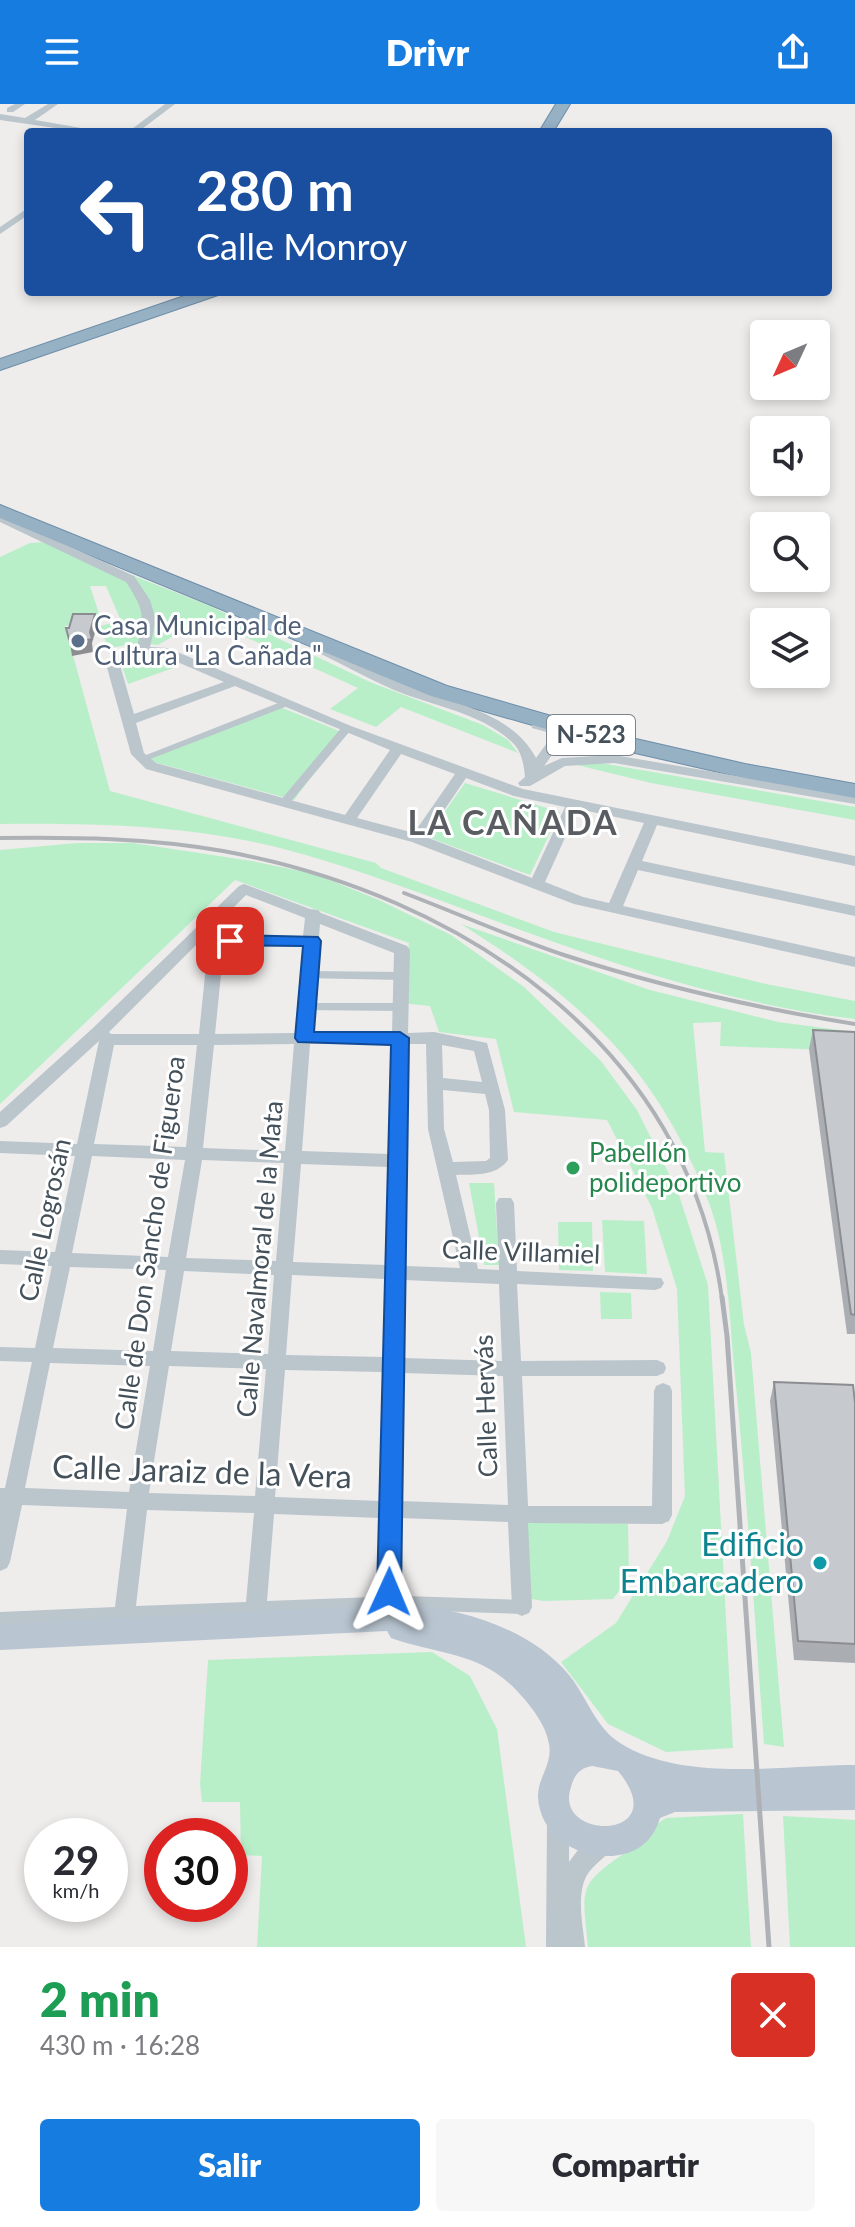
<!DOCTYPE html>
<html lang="es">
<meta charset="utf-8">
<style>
body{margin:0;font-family:Lato,sans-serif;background:#f7f7f7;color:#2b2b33;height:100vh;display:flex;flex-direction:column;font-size:30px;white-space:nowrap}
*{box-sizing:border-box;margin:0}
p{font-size:26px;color:#7c7c81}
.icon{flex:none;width:44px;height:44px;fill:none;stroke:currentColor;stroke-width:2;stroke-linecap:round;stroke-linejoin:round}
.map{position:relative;height:1843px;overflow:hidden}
.sheet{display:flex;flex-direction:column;background:#fff;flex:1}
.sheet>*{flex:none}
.guide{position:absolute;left:24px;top:24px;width:808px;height:168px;border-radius:8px;box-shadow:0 4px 12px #0003;background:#1a4fa0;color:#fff;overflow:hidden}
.needle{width:52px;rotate:226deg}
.fabs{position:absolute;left:750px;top:216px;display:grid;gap:16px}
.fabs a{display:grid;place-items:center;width:80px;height:80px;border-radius:8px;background:#fff;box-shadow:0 4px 12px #0003;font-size:40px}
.speed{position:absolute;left:24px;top:1714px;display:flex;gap:16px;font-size:40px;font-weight:700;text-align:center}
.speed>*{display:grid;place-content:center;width:104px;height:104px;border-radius:50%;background:#fff;box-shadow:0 4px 12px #0003;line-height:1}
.speed small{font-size:20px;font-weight:400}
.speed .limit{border:12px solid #d22;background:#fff;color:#111}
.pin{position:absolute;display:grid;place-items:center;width:68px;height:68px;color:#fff;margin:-34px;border-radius:16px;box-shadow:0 4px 12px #0006}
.me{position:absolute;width:88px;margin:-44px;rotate:1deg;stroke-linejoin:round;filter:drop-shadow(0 0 6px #0008)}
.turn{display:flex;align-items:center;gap:28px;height:168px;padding:0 40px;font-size:36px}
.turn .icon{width:104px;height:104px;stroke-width:2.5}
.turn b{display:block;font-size:56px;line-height:68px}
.round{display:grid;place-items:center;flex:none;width:84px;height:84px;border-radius:8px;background:#f7f7f7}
.head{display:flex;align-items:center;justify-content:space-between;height:136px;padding:0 40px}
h1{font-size:48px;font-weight:800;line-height:60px;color:#1e9e55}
.button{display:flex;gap:16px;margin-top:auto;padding:16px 40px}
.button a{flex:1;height:92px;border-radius:8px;background:#167cdf;color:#fff;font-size:32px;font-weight:800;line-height:92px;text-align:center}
.button a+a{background:#f7f7f7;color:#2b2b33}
header{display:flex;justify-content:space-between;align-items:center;height:104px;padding:0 40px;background:#167cdf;color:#fff;font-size:36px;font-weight:800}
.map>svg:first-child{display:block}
</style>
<header><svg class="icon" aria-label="menu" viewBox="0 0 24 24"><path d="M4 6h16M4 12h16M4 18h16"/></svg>Drivr<svg class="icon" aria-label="share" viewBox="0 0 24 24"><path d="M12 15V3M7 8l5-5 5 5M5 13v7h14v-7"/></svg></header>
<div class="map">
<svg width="855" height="1843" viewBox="0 0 855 1843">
<rect width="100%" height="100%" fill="#efecec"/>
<path fill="#b8efc9" d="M48 438 210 502 370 578 483 621 508 636 518 649 401 603 376 623 330 605 358 584 204 514 158 541 142 539 108 544 100 522 121 517 106 482H90L101 516 65 522 110 687 376 759 381 764 554 828 766 880 855 897V915C746 902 642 870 540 833 452 802 366 766 276 743 186 721 92 719 0 720V453L30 439Z
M151 549 179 562 128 580 121 559 135 550Z
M278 602 344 629 294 696 150 657 149 652Z
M595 658 855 703V716L651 679 577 661Z
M465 679 560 708 530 771 427 733Z
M77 739H133L252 757 315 770 379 796 451 831 524 883 601 957 637 1006 678 1088 708 1181 733 1644 666 1648 608 1620 561 1558 616 1519 667 1437 685 1392 677 1185 652 1104 607 1016 514 1008 496 935 439 928 430 902 401 899 409 839 235 776 0 1000V746Z
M461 820 650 886 778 918 855 928V947L720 942 721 918 693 919 705 1048 724 1049 744 1221 751 1249 784 1643 764 1640C755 1517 747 1394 735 1272 729 1216 729 1152 709 1099 696 1065 677 1026 657 996 609 921 535 867 461 820Z
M469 1079H494L499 1161H484Z
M602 1116 644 1117 647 1170 605 1168Z
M558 1118H592L593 1167 559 1166Z
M600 1188 631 1189 632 1215H601Z
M523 1415 628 1420 629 1474 613 1495 544 1497 525 1494Z
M432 1548 470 1572 497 1625 526 1843H257L262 1752 241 1751 240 1698H202L200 1680 208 1556Z
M743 1710 751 1843H588C582 1781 577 1782 629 1746 643 1737 652 1722 666 1714Z
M783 1712 855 1716V1843H790Z"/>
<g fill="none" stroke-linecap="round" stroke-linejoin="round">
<defs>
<path id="trunk" d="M556 0H570L553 28H539Z
M196 188H220L218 191 0 266V255Z
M0 401 447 582 614 630 745 660 855 680V694L745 674 609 643 431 592 0 414Z"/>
</defs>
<use href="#trunk" stroke="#6d8ea8" stroke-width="2"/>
<path fill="#bac5cc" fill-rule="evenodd" d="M286 596 290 597V601L145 657 141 658 136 655Z
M346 622 351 625 350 627 288 701H280L279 699 280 697 342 623Z
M308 867 401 868 407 872 401 876 304 874 302 871Z
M306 899H401L407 903 401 907 302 906 300 903 302 900Z
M405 1492 522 1496 528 1498 530 1503 528 1508 522 1510 405 1506 400 1504 397 1499 400 1494Z"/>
<path fill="#bac5cc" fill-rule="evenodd" d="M15 0H25L13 8H7V4Z
M48 0H58L35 16 104 28H83L0 16V10L25 14Z
M165 0H175L138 28H128Z
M28 104V111L0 130V123Z
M0 410 134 472 150 496 156 516 150 543 168 544 351 622 523 685 855 752V762L657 721 642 757 855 802V812L638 766 623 802 855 853V863L574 800 412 738 146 665 131 650 106 560 126 544 137 543C145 511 144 506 126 478L0 418ZM134 551H161L224 578 134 610 120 561ZM235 582 390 646 345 711 156 659 144 649 136 619ZM401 650 455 670 414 729 357 714ZM466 674 514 692 565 703 532 774 426 733ZM578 705 644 719 609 799 583 793 545 778Z
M326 543C353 551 378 569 404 580 450 599 511 607 536 654L552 632 550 629 532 624V618L537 617 560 623 563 628 586 631 593 635 586 639 563 636 544 662 562 654 614 651 855 692V700L614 659 565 662 530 682H520L518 679 525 673C524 662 522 648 513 639 482 609 433 602 394 586 369 575 346 562 321 550V544Z
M244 780 310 805 318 806 321 809 407 842 410 846 408 929 434 928 487 939 505 1006 508 1056C495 1073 475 1070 456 1071L478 1165 499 1166 496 1099 499 1094H511L514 1099 517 1167 661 1174 664 1179 661 1184 655 1186 517 1180 521 1257 657 1256 664 1259 666 1264 664 1269 657 1272H522L528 1402H652L654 1287 656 1282 663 1279 670 1282 672 1287V1411L669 1417 662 1420 528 1419 532 1503 529 1509 522 1512 515 1509 512 1503 508 1418 401 1414C400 1441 409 1500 379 1511L0 1526V1508L115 1503 127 1405 22 1401 10 1458 7 1464 0 1467V1384H5L32 1258 0 1257V1243L35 1244 52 1162 0 1160V1146L55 1148 75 1052 0 1049V1037L77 1040 99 937 6 1022 0 1024V1008L93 924 239 782ZM246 791 305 814 303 832 219 831 212 825ZM320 820 394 849 392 929H311ZM203 834 208 842 199 930H111L109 928ZM224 841 303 842 295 929 215 930ZM294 940 285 1047 203 1044 214 941ZM310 940H392L389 1050 302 1047ZM408 940H426L428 1025 460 1164 405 1162ZM114 941H197L186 1043 94 1040ZM442 941 474 947 482 978 443 974ZM443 986 485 990 489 1006 490 1054 486 1057 453 1058 444 1025ZM92 1052 185 1056 168 1153 72 1149ZM202 1056 284 1059 276 1157 186 1154ZM301 1060 389 1063 387 1161 293 1158ZM70 1163 166 1166 153 1247 53 1244ZM184 1167 274 1171 268 1250 171 1247ZM292 1171 386 1175 384 1253 286 1251ZM404 1176 499 1180 502 1257 403 1254ZM50 1259 150 1262 129 1388 25 1384ZM169 1262 266 1265 255 1392 149 1389ZM285 1266 384 1268 381 1397 275 1393ZM403 1269 503 1272 508 1401 401 1397ZM147 1406 254 1409 246 1498 136 1502ZM274 1410 380 1414 379 1486 373 1493 267 1497Z
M558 1706 566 1709 569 1717V1758L581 1742 603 1729 611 1732 614 1740C609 1752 597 1757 589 1768 575 1787 583 1821 585 1843H546L547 1717 550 1709Z"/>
<path fill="#b9c6d1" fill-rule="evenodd" d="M404 1500C462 1505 530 1524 569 1571 587 1593 595 1623 620 1639 683 1679 783 1661 855 1661V1706L675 1708 660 1714C655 1731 645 1743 628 1749 589 1761 540 1737 538 1693 537 1675 553 1660 549 1640 546 1621 531 1602 518 1588 480 1547 438 1551 391 1534L387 1527 0 1546V1520ZM592 1662 618 1667C676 1737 552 1738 571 1683 574 1671 580 1664 592 1662Z"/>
<use href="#trunk" fill="#96b0c4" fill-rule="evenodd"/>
<path stroke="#aeb2b7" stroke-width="4" d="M0 734C75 733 149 734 223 747 460 790 688 940 722 1195
M404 789C457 809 510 833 564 851 659 882 756 904 855 920"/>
<path stroke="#aeb2b7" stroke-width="5" d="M722 1193 727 1232 769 1843"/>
</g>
<path fill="#aaaeb2" d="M813 926 855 928V1230H847L809 945Z
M774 1278 855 1299V1559L794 1556 770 1297Z"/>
<path fill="#8b8d91" d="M95 510 97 522 92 539 93 548 72 552 70 539Z"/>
<path fill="#c6cacf" stroke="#8b8d91" stroke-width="2" d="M73 510H95L90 528 92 535 70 539 66 524H69Z
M813 926 855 928V1211L851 1210Z
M774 1278 853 1281 855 1299V1540L798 1537Z"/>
<path fill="#1a73e8" stroke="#114b97" stroke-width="2" d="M230 831 318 833 321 837 314 928H400L409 934 401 1488 397 1495 389 1499 381 1495 377 1488 391 941 298 938 295 934 303 842 224 841 222 837Z"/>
<circle fill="#5c6f8a" stroke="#fff" stroke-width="3" cx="78" cy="537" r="8"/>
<circle fill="#2e9e5b" stroke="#fff" stroke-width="3" cx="573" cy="1064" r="8"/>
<circle fill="#0f9aa8" stroke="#fff" stroke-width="3" cx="820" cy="1459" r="8"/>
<g text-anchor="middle" stroke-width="6" stroke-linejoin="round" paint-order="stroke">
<rect fill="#fff" stroke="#7c858c" stroke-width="2" x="547" y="611" width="88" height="40" rx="6"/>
<g font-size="24" font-weight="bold" fill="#44515a">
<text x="591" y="639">N-523</text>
</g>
<g font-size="26" fill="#4e5e75" stroke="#fff" text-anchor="start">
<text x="94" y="531">Casa Municipal de<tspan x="94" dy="30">Cultura "La Cañada"</tspan></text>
</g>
<g font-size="26" fill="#27864d" stroke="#fff" text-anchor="start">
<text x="589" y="1058">Pabellón<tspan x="589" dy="30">polideportivo</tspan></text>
</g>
<g font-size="26" fill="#44515a" stroke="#fff">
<text transform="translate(45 1116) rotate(-78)" y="9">Calle Logrosán</text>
<text transform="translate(150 1139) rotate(-82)" y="9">Calle de Don Sancho de Figueroa</text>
<text transform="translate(521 1148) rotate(2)" y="9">Calle Villamiel</text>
<text transform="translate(260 1155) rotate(-85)" y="9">Calle Navalmoral de la Mata</text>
<text transform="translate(486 1302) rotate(-92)" y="9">Calle Hervás</text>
</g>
<g font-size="32" fill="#44515a" stroke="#fff">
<text transform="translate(202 1368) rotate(2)" y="11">Calle Jaraiz de la Vera</text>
</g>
<g font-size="32" fill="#0d838f" stroke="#fff" text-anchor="end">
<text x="804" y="1452">Edificio<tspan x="804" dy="37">Embarcadero</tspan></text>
</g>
<g font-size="34" font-weight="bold" letter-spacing="2" fill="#595d61" stroke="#fff">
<text x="513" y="731">LA CAÑADA</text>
</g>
</g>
</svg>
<div class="fabs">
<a><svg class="needle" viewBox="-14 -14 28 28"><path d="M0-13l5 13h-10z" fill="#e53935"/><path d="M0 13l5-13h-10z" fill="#7c7c81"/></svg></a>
<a><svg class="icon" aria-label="sound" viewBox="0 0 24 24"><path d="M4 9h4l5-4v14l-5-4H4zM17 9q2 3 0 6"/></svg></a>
<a><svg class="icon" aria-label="search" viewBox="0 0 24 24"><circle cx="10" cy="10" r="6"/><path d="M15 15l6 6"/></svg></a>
<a><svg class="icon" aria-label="layers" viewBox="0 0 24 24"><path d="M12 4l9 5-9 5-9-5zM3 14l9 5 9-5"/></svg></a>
</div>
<div class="speed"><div>29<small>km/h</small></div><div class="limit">30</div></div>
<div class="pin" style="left:230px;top:837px;background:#d93025"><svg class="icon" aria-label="arrive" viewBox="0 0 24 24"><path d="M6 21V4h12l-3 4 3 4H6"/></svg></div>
<svg class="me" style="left:389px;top:1488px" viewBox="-20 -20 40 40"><path d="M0-17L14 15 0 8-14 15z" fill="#1a73e8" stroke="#fff" stroke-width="4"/></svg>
<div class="guide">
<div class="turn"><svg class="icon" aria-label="left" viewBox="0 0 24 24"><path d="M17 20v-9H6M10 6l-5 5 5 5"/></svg><div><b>280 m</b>Calle Monroy</div></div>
</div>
</div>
<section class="sheet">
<div class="head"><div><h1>2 min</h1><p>430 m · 16:28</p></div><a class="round" style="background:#d93025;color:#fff"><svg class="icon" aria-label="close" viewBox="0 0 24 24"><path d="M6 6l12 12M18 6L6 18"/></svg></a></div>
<div class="button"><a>Salir</a><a>Compartir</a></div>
</section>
